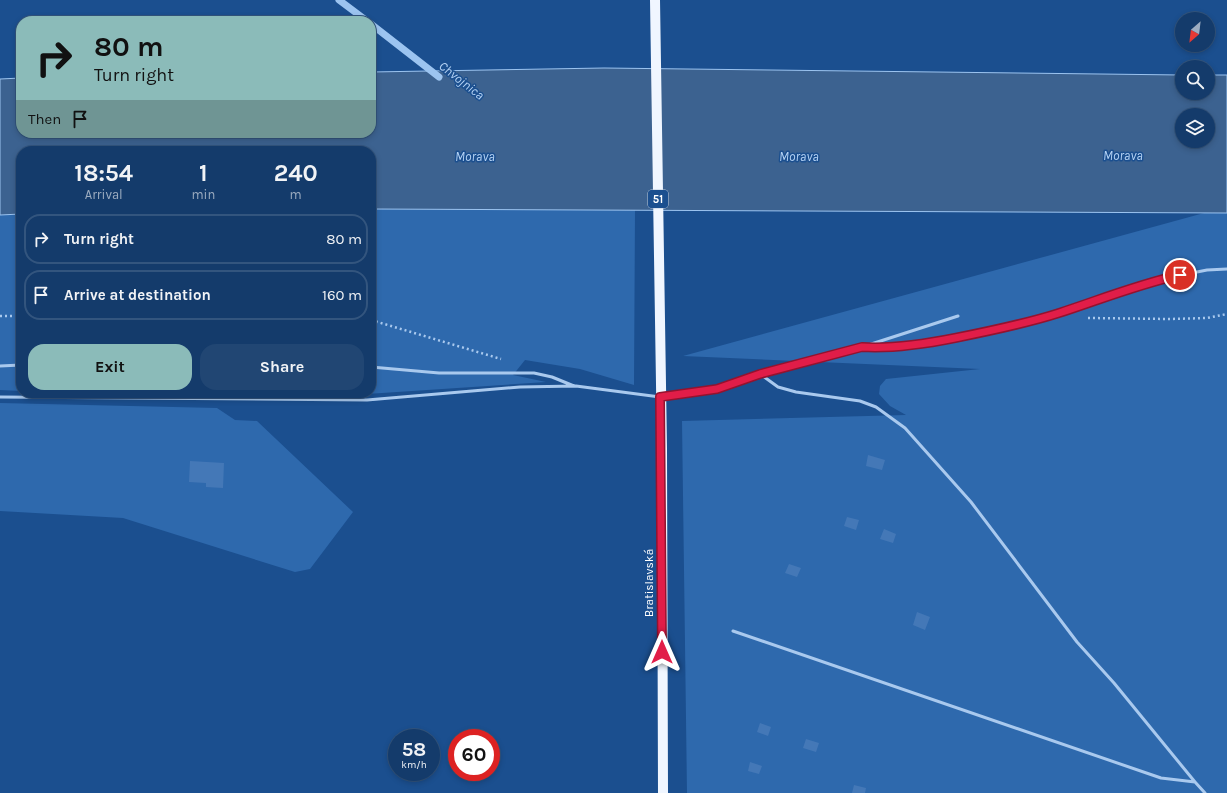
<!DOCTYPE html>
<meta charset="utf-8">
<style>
body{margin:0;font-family:Karla,sans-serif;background:#214673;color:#f1f3f6;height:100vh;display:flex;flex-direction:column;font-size:15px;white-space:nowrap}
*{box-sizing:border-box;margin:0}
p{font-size:13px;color:#9dadc1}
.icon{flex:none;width:22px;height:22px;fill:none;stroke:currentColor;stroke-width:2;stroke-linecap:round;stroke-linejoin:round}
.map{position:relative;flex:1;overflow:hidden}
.side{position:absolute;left:16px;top:146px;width:360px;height:252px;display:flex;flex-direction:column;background:#143b6b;border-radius:16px;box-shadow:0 2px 6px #0003,0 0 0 1px #33557e}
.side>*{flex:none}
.guide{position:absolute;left:16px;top:16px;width:360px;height:122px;border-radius:16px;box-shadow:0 2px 6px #0003,0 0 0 1px #33557e;background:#8bbbb9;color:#111;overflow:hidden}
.needle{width:26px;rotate:208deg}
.tools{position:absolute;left:1175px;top:12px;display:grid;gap:8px}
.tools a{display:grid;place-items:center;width:40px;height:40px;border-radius:50%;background:#143b6b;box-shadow:0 2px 6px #0003,0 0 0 1px #33557e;font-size:20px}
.speed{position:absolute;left:388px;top:729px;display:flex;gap:8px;font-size:20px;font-weight:700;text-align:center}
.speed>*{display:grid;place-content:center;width:52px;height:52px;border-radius:50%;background:#143b6b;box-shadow:0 2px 6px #0003,0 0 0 1px #33557e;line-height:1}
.speed small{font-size:10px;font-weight:400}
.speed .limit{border:6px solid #d22;background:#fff;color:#111}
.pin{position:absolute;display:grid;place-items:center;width:34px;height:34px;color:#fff;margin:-17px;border:2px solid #fff;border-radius:50%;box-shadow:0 1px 4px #0007}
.me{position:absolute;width:44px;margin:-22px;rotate:0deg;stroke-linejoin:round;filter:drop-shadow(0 0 3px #0008)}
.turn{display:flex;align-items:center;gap:14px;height:84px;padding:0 12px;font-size:18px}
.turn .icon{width:52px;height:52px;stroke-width:2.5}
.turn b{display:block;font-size:28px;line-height:34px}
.then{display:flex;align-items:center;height:38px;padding:0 12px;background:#0003;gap:8px;font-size:15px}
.eta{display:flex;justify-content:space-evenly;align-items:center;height:68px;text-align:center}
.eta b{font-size:24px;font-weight:700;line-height:28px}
.cta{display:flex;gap:8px;margin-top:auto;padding:8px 12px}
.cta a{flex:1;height:46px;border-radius:16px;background:#8bbbb9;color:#111;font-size:16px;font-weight:700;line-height:46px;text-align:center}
.cta a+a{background:#214673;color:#f1f3f6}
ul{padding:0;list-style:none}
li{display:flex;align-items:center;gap:12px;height:50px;margin:0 8px 6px;padding:0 4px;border:2px solid #33557e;border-radius:16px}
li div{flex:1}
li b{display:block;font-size:15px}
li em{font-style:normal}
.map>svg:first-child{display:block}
</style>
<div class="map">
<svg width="1227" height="793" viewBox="0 0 1227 793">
<rect width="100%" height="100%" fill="#1b4f8f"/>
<path fill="#2e69ad" d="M371 209 635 210 634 385 580 369 525 360 513 375 546 382 367 394 283 393H371Z
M1204 213H1227V793H687L682 421 906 415 890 406 879 394 880 386 886 379 980 369 683 356Z
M21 214V391L0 390V215Z
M0 403 217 408 235 420 257 421 353 512 310 569 295 572 123 518 0 511Z"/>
<path fill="#3c6290" stroke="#9cc4f0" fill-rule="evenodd" d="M604 68 1182 75V93H1208V75H1227V213L371 209V151H21V214L0 215V79L21 78V133H371V72ZM1182 115H1208V141H1182Z"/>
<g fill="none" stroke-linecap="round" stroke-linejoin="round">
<path stroke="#9cc4f0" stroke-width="7" d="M339 0 367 21
M371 24 439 77"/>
</g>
<path fill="#4478b7" d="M868 455 885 460 882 470 866 466Z
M190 461 224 463 223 488 206 487V483L189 482Z
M847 517 859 520 856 530 844 526Z
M884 529 896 534 893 543 880 539Z
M789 564 801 568 797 577 785 573Z
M917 612 930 617 925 630 913 625Z
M760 723 771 727 768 736 757 732Z
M806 739 819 743 816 752 803 748Z
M750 762 762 766 759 774 748 771Z
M854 785 866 788 865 793H852Z"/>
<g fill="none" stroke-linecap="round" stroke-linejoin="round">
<path stroke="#a9c9ee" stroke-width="2.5" stroke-dasharray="2 3" stroke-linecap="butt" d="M0 316H21
M1088 318 1170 319 1207 318 1227 314
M371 320 501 359"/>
<path stroke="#a9c9ee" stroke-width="3" d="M864 347 878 348 930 343 1005 328 1058 314 1152 281 1207 270 1227 269
M0 366 21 365
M371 367 439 373H534L552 377 574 386
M760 374 778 387 796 392 860 401 876 407 905 428 971 502 1077 642 1114 683 1195 782 1205 793
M0 397 367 400 520 387 576 386 660 397 717 389 760 374 862 347 958 316
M733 631 1161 778 1195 782"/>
<path stroke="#f0f6ff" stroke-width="10" d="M655 0 662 448 663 793"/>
</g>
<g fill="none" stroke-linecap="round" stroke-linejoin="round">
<defs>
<path id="route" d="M662 652 660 397 717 389 760 374 862 347C893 349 925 344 955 338 990 331 1025 324 1059 313 1099 300 1139 284 1180 275"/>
</defs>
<use href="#route" stroke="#92132f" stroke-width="10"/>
<use href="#route" stroke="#e11d48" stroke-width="7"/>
</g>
<g text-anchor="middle" stroke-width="3" stroke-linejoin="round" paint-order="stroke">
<rect fill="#1b4f8f" stroke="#bbcadd" stroke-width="1" x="648" y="190" width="20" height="18" rx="3"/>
<g font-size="11" font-weight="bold" fill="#fff">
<text x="658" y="203">51</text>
</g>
<g font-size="12" fill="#fff" stroke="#1b4f8f">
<text transform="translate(649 583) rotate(-90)" y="4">Bratislavská</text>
</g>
<g font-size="13" font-style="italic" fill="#b5d3f5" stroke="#1b4f8f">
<text transform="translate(462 80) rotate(38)" y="5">Chvojnica</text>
<text x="1123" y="160">Morava</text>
<text x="475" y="161">Morava</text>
<text x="799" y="161">Morava</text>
</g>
</g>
</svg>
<div class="tools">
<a><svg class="needle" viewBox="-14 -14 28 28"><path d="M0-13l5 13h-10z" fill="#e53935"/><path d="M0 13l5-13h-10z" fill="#9dadc1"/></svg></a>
<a><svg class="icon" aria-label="search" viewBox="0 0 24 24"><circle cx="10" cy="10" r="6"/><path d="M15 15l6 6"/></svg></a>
<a><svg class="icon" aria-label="layers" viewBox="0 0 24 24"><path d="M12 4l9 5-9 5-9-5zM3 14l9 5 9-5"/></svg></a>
</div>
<div class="speed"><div>58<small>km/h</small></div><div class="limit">60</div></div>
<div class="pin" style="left:1180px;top:275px;background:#d93025"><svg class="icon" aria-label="arrive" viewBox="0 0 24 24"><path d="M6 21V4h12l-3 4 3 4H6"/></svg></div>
<svg class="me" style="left:662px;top:652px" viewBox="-20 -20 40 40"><path d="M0-17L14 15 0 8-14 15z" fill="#e11d48" stroke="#fff" stroke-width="4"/></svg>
<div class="guide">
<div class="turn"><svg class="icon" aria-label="right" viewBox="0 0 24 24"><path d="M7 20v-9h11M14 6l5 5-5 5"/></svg><div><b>80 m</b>Turn right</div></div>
<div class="then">Then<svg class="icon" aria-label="arrive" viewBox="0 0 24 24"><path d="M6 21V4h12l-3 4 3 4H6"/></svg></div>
</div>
<section class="side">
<div class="eta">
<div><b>18:54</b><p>Arrival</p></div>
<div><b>1</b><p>min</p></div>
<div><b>240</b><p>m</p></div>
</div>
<ul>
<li><svg class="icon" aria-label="right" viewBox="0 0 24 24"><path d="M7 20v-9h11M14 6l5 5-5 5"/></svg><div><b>Turn right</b></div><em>80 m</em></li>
<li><svg class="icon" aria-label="arrive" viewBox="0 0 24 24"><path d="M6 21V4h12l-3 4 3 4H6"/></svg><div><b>Arrive at destination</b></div><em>160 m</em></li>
</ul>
<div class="cta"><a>Exit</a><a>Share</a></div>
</section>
</div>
